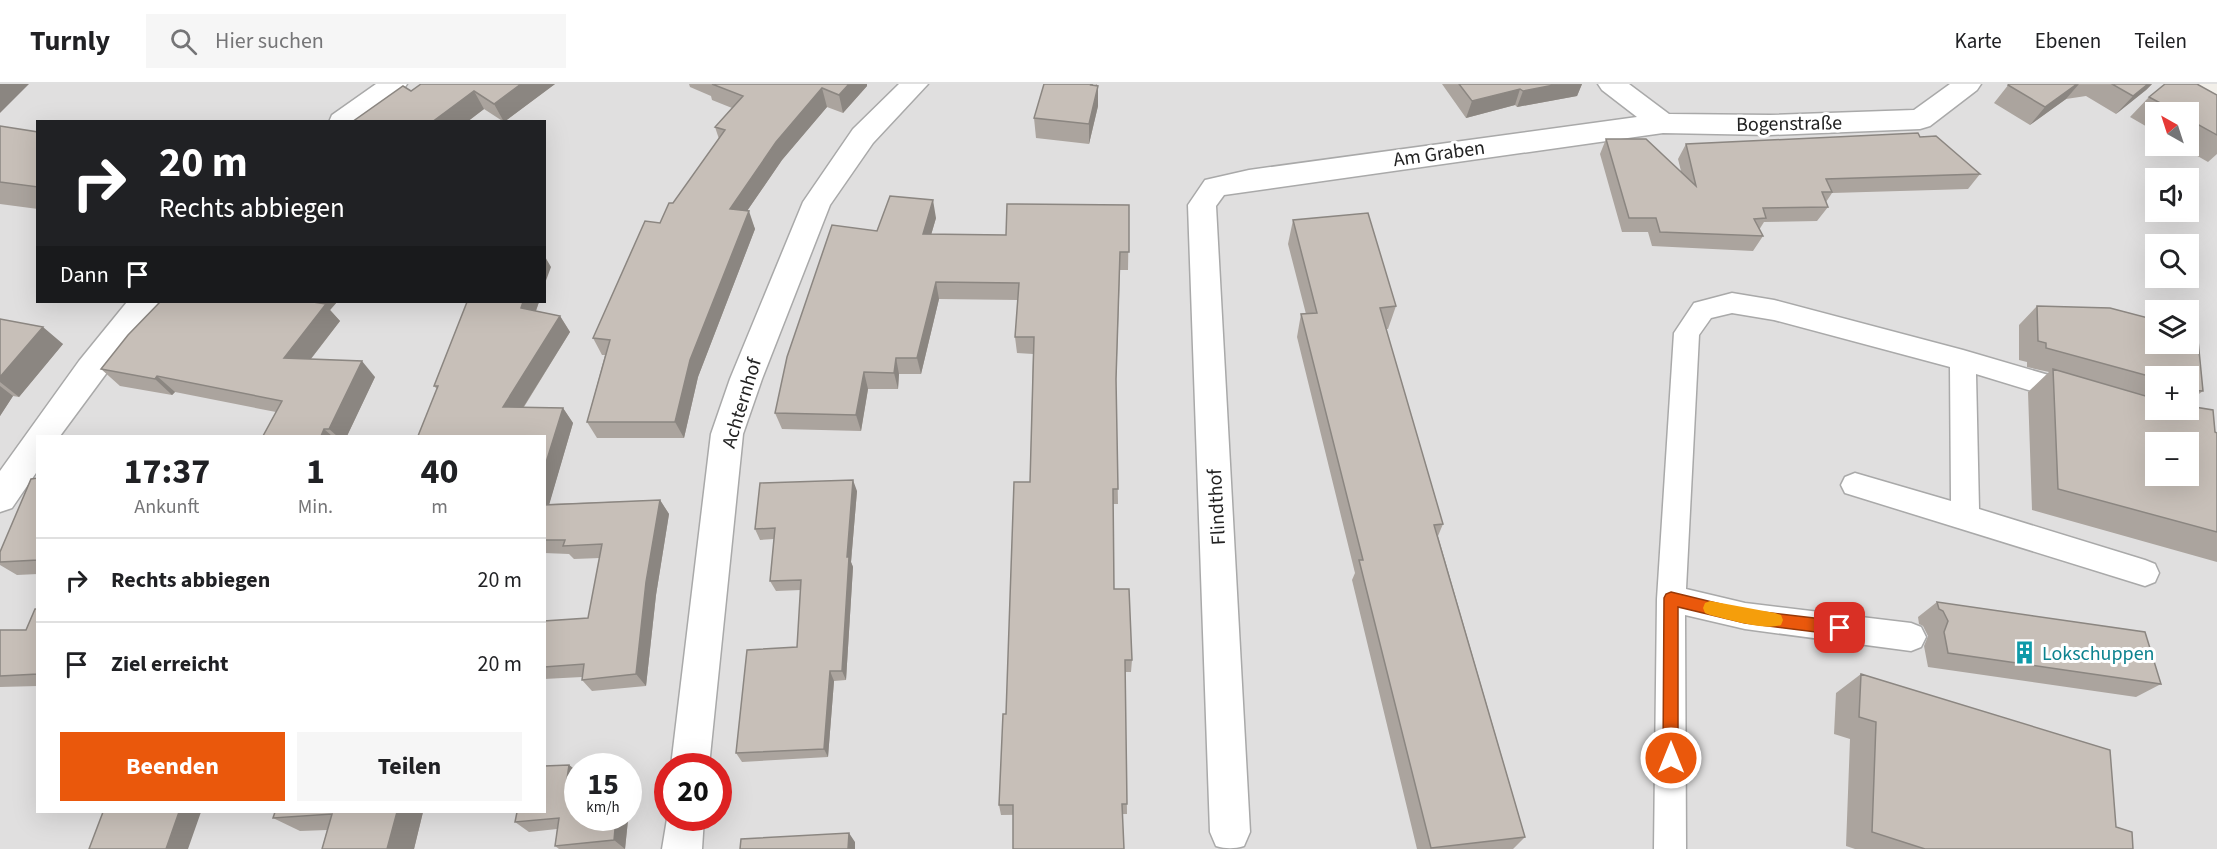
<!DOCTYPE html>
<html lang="de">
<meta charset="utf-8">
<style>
body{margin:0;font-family:"Source Sans 3",sans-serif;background:#f6f6f6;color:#202124;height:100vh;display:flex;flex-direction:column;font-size:22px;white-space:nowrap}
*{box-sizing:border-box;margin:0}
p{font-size:20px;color:#757577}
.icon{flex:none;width:33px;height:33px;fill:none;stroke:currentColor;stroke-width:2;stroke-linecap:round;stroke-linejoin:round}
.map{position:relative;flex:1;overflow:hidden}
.drawer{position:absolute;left:36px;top:351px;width:510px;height:378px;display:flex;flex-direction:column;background:#fff;border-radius:0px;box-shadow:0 6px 24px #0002}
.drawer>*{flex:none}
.top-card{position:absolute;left:36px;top:36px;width:510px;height:183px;border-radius:0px;box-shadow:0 6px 24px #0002;background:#202124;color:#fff;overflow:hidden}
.needle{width:39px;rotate:321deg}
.controls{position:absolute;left:2145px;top:18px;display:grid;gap:12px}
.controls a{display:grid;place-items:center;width:54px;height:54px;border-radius:0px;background:#fff;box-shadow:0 6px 24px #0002;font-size:30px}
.speed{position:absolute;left:564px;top:669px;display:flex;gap:12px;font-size:30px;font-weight:700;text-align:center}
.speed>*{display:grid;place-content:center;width:78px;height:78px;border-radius:50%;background:#fff;box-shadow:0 6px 24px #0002;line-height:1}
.speed small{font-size:15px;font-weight:400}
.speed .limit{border:9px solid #d22;background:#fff;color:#111}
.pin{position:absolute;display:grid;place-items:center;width:51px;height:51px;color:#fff;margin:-26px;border-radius:12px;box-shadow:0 3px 9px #0006}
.me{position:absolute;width:66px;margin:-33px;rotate:0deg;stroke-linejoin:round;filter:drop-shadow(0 0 4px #0008)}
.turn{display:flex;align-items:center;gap:21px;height:126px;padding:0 24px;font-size:27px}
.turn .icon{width:78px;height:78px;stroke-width:2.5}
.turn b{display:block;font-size:42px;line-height:51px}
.then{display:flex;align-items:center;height:57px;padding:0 24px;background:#0003;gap:12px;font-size:22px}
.eta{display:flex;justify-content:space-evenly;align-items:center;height:102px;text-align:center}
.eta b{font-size:36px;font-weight:700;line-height:42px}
.cta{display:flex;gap:12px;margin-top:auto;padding:12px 24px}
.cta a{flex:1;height:69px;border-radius:0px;background:#ea580c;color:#fff;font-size:24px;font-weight:700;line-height:69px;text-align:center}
.cta a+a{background:#f6f6f6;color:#202124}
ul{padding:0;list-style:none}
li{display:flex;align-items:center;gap:18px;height:84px;padding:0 24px;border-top:2px solid #e0e0e0}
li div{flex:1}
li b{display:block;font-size:22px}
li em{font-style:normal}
header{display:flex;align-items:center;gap:36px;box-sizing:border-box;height:84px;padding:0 30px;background:#fff;border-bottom:2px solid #e0e0e0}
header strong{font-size:28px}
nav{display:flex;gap:33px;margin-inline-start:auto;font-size:21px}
.search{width:420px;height:54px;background:#f6f6f6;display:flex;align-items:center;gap:15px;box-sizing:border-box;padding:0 21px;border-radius:0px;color:#757577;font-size:22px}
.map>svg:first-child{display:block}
</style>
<header>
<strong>Turnly</strong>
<div class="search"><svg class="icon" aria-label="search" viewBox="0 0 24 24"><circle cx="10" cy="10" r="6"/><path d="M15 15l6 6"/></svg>Hier suchen</div>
<nav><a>Karte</a><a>Ebenen</a><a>Teilen</a></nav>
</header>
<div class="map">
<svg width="2217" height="765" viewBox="0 0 2217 765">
<rect width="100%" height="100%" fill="#f2efe9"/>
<path fill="#e0dfdf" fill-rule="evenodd" d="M0 0H2174L2217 21V765H0ZM2156 28H2188V62H2156ZM38 38H544V218H38ZM2156 94H2188V128H2156ZM2156 160H2188V194H2156ZM2156 226H2188V260H2156ZM2156 292H2188V326H2156ZM38 352H544V728H38ZM2156 358H2188V392H2156ZM578 682H628V734H578ZM668 682H718V734H668Z"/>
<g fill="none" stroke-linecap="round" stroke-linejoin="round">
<defs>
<path id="lane" d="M1732 209 1774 216 1963 266 2083 301 2087 309 2083 317 2074 320 1976 290 1979 425 2145 476 2155 480 2159 489 2155 498 2145 502 1845 409 1841 401 1845 393 1855 389 1951 417 1950 283 1774 236 1732 229 1711 234 1699 251 1686 505 1745 519 1911 539 1921 543 1926 553 1921 563 1911 567 1745 545 1685 531 1686 765H1654L1657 515 1674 249 1694 219Z"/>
<path id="street" d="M376 0H407L403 6 361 38H329L332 31Z
M899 0H928L873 59 830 121 762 295 743 350 709 682H671L711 350 730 295 803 118 853 45Z
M1598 0H1629L1669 30 1770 31 1914 26 1950 0H1981L1977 6 1930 42 1920 45 1770 51 1663 49 1224 111 1216 122 1250 748 1244 762C1234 765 1226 765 1216 762L1210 748 1188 121 1205 96 1249 86 1637 33 1602 6Z
M127 218H159L60 352H38V386L12 424 0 428V387L79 277Z
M668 729V734H704L702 765H662Z"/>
</defs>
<use href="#lane" stroke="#a9a9a9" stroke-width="3"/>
<use href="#street" stroke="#a9a9a9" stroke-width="3"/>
<use href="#lane" fill="#fff" fill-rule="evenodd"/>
<use href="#street" fill="#fff" fill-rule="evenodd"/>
</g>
<path fill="#aba49e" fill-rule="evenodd" d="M555 0 504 38 484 25 467 38H352L411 7Z
M689 0H867V2L843 29 827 23 782 76 747 127 755 145 698 293 684 354H597L587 338 605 271H602L593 254 660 139 719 55 715 43 732 24 712 16 711 12 690 3Z
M1097 0 1098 22 1089 60 1036 54 1034 34Z
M1442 0H1582L1577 12 1517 23 1515 21 1466 34Z
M2009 0H2152L2146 6 2116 30 2086 12 2066 15 2030 41 1994 19Z
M2217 11V70L2208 78 2180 62H2188V28H2156V48L2130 33 2149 13Z
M0 42 38 48V125L0 120Z
M1920 53 1980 90 1968 105 1832 109 1826 118 1828 123 1817 137 1764 138 1759 146 1763 152 1753 167 1652 162 1648 148H1622L1600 70 1606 55 1681 87 1678 75 1686 60Z
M1129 121 1128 186H1120L1116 302 1118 420H1113L1114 505 1132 576 1131 588H1125L1127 730 1001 731 999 721 1006 630 1030 398 1033 270 1017 269 1015 253 1018 216 939 215 921 290H899L898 305H868L861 347 782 345 775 329 877 147 936 134 931 151H1006Z
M1293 136 1396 222 1388 245H1386L1443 440 1438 452 1525 753 1513 765H1417L1352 496 1355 489 1297 253 1301 230H1306L1288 160Z
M160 218H337L330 226 340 237 311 275 375 293 347 352H263L276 328 175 308 172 311 120 302 101 285Z
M467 218H539L536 227 560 232 570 248 524 323 563 324 573 339 549 420 660 416 669 430 656 511 646 602 592 607 582 596V593L544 595V537L588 534 600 474 574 475 569 470 544 469V352L437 305 434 302Z
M2037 222 2110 224 2156 236V260H2188V244L2197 246 2203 307 2188 318V292H2156V326H2188V322L2213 326 2215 348 2217 349V478L2032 426 2028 308 2049 288 2027 283V278L2019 276V241ZM2156 358H2188V392H2156Z
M0 235 63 260 19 313 13 312 0 332Z
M38 394V490L17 491 0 481V468Z
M857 407 851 478 853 483 846 596 834 597 828 673 742 678 736 669 797 563 801 506 776 507 770 497 774 455 760 456 755 445Z
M1937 518 2161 600 2136 613 1928 583 1924 562 1928 552 1923 542 1919 540 1918 533Z
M38 525V602L0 603V546H26Z
M1861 590 2116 743 2133 765H1855L1846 762 1850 655 1834 650 1836 609Z
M569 681 578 688V734L631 707 625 765H559L555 762 557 745 529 748 515 738Z
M275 728H423L414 765H322L327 746 300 747 273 734Z"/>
<path fill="#8b8681" d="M0 0H29L0 29Z
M521 0H555L504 38 494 20Z
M849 0H867V2L843 29 839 11Z
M1559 0H1582L1577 12 1517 23 1523 7Z
M2077 0H2079L2066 15 2030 41 2045 23Z
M2148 0H2152L2146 6 2116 30 2133 12Z
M1098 2V22L1089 60V40Z
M822 4 827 23 782 76 736 143 730 125 776 58Z
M1520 5 1515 21 1466 34 1472 17Z
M474 7 484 25 467 38H432Z
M933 116 936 134 926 168 923 150Z
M749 127 755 145 698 293 684 354 675 338 690 276Z
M544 171 551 183 544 202Z
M936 198 939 215 921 290 917 274Z
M311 218H337L330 226 340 237 299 290 284 274Z
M523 218H539L531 240 521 224Z
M560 232 570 248 514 338 503 323Z
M43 243 63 260 19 313 0 298V293Z
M896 274 899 290 898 305 894 289Z
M362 277 375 293 347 352H337L329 345Z
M864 288 868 305 861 347 856 331Z
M157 292 175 308 172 311 155 295Z
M0 302 13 312 0 332Z
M563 324 573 339 545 435 544 385Z
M324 345 332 352H321Z
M853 396 857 407 851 478 853 483 846 596 842 587 847 473Z
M660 416 669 430 656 511 646 602 636 590 646 498Z
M830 587 834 597 828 673 824 665Z
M569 681 578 688V712L566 702Z
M628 705 631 707 625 765 614 756 616 734H628Z
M179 728H201L188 765H166Z
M397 728H423L414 765H387Z
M849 749 855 758V765H848Z"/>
<path fill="#c7bfb8" stroke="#8b8681" stroke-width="1.5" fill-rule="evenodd" d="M421 0H521L494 20 474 7 432 38H352L403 2 411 7Z
M712 0H849L839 11 822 4 776 58 730 125 749 127 690 276 675 338H587L610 256 593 254 645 137 660 139 669 119H673L725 46 715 43 743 12Z
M1044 0H1092L1091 1 1098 2 1089 40 1034 34Z
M1459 0H1559L1523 7 1520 5 1472 17Z
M2009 0H2077L2045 23 2008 1Z
M2112 0H2148L2133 12Z
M2165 0H2197L2217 11V51L2188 35V28H2177L2149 13Z
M0 42 38 48V103L0 98Z
M1918 49 1920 53 1936 52 1980 90 1826 95 1832 108H1822L1828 123 1763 124 1766 134 1754 135 1763 152 1660 148 1656 134H1629L1606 55H1646L1696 102 1686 60Z
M890 112 933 116 923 150 1006 151 1007 120 1129 121V168H1120L1116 295 1118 405H1113L1114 505H1129L1132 576H1125L1127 720H1122L1124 765H1013V721H999L1003 630H1006L1014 398H1030L1034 253H1015L1019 199 936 198 917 274H896L894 289 864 288 856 331 775 329 787 273 832 141 877 147Z
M1368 129 1396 222 1380 224 1443 440 1434 441 1525 753 1431 764 1359 476H1363L1301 230 1317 229 1293 136Z
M160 218H313L326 220 284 274 362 277 329 345H324L321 352H263L282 317 157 292 155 295 101 285 128 251Z
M467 218H523L521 224 560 232 503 323 563 324 544 385V352H418L438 302H434Z
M2037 222 2110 224 2156 236V260H2188V244L2197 246 2203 307 2188 306V292H2156V294L2046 264V259L2038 257Z
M0 235 43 243 0 293Z
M2053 285 2156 315V326H2188V322L2213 326 2215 348 2217 349V448L2058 405ZM2156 358H2188V392H2156Z
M38 394V476L0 478V468L31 395Z
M853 396 847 473H849L842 587H830L824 665 736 669 747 566 797 563 801 496 770 497 775 444 755 445 760 399Z
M660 416 646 498 636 590 582 596 584 580 544 583V537L588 534 602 460 563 462 565 456H544V421Z
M1937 518 2145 548 2161 600 1948 569 1944 548 1948 537 1943 527 1939 525Z
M35 525H38V590L0 592V546H26Z
M1861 590 2110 666 2116 743 2132 748 2133 765H1925L1872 748 1876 638 1859 633Z
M569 681 566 702 578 701V734H616L614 756 555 762 559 734 515 738 517 728H544V682Z
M103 728H179L166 765H89Z
M275 728H397L387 765H322L332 730 273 734Z
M849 749 848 765H740L741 755Z"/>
<path fill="#ea580c" stroke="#983908" stroke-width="1.5" d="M1671 508 1745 526 1840 537 1845 539 1847 544 1845 549 1840 551 1745 539 1678 523V674L1676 679 1671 682 1665 679 1663 674 1664 514 1666 510Z"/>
<path fill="#f59e0b" d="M1710 517 1775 529 1781 531 1783 536 1781 541C1764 547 1728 535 1710 531L1705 529 1703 524 1705 519Z"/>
<defs>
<symbol id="building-bare" viewBox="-9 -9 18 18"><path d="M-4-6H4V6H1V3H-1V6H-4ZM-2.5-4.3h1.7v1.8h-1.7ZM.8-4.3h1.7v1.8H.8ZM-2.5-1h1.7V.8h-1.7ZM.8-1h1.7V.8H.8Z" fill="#0f9aa8" stroke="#fff" stroke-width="2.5" paint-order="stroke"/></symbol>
</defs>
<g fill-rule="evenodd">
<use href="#building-bare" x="2008" y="552" width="33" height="33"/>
</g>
<g text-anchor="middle" stroke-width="6" stroke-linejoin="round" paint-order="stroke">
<g font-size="20" fill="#222" stroke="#fff">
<text transform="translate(1789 39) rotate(-1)" y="7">Bogenstraße</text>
<text transform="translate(1439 69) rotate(-8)" y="7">Am Graben</text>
<text transform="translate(741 319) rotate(-73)" y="7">Achternhof</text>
<text transform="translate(1216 423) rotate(-93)" y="7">Flindthof</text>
</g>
<g font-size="20" fill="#0d838f" stroke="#fff" text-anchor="start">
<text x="2042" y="576">Lokschuppen</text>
</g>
</g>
</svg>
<div class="controls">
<a><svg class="needle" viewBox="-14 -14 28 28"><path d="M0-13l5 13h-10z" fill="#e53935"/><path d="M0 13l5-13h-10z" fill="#757577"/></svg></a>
<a><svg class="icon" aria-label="sound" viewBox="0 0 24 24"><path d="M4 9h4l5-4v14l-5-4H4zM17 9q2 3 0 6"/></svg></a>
<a><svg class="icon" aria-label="search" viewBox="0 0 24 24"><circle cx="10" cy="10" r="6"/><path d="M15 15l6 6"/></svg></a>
<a><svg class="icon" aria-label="layers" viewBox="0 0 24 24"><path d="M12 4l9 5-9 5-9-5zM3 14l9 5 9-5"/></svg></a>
<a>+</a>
<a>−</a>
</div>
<div class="speed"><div>15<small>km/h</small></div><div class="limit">20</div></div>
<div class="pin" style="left:1840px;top:544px;background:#d93025"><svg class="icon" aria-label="arrive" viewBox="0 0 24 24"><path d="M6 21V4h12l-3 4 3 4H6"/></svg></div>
<svg class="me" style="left:1671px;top:674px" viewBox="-20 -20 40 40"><circle r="17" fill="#ea580c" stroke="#fff" stroke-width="3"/><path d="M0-11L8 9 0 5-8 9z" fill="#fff"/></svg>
<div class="top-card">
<div class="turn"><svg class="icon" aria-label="right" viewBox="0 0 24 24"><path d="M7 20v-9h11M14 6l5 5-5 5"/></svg><div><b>20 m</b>Rechts abbiegen</div></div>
<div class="then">Dann<svg class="icon" aria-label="arrive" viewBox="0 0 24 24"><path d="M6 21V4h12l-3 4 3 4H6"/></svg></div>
</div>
<section class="drawer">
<div class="eta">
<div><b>17:37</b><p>Ankunft</p></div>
<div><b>1</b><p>Min.</p></div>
<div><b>40</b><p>m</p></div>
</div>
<ul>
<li><svg class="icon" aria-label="right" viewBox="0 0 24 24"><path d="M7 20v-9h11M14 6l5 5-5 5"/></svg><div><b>Rechts abbiegen</b></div><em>20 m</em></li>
<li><svg class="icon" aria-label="arrive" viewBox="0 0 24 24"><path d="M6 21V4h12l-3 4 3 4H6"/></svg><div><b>Ziel erreicht</b></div><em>20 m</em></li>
</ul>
<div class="cta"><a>Beenden</a><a>Teilen</a></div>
</section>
</div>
